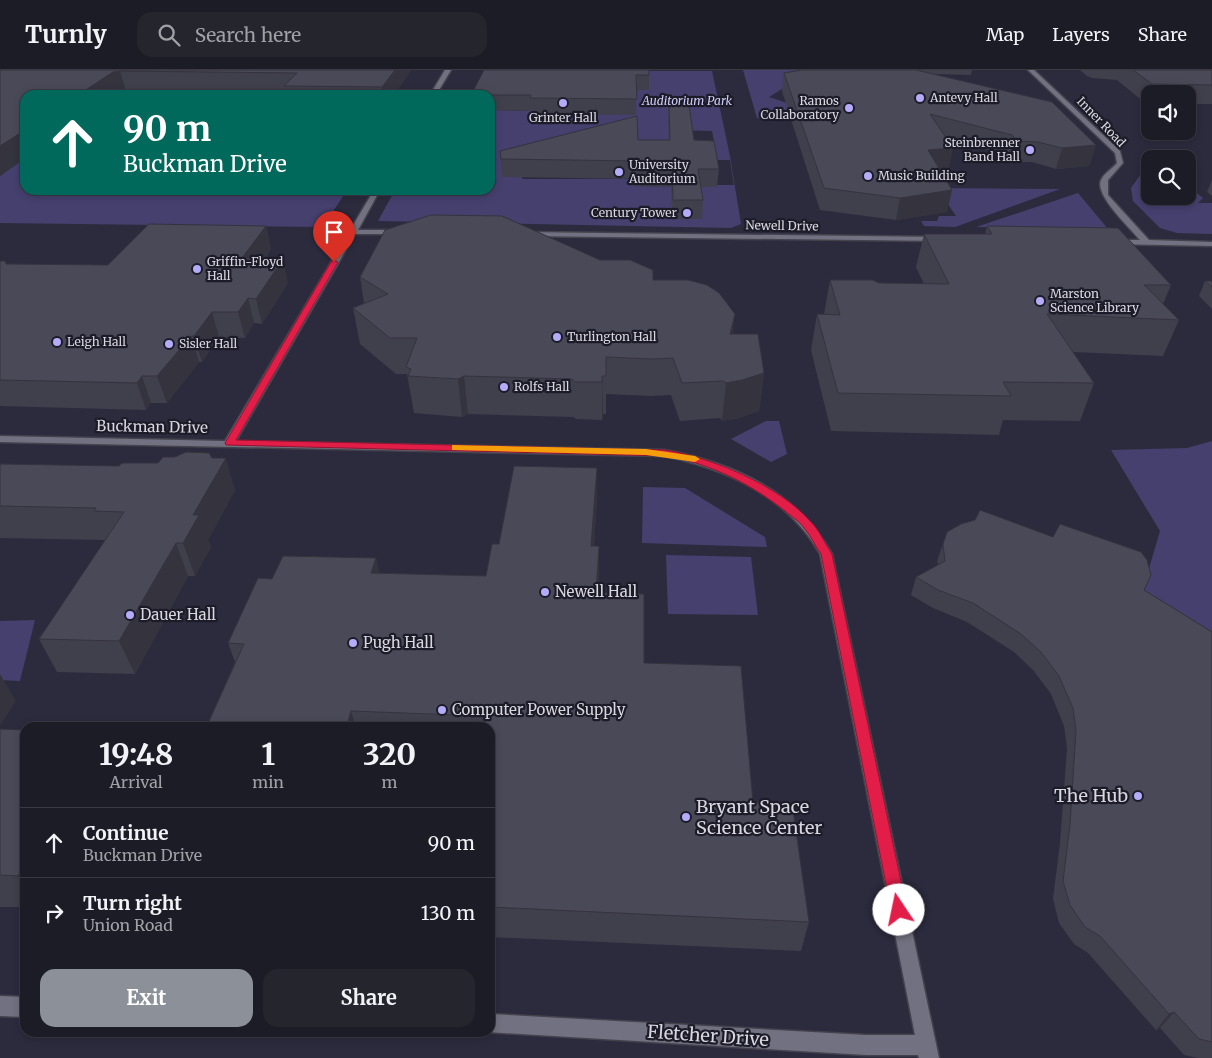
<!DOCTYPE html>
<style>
body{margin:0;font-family:Merriweather,serif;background:#25252e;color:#f1f3f6;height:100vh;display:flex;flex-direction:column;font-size:19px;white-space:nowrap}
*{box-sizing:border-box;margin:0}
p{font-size:16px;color:#a0a1a7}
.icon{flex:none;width:28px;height:28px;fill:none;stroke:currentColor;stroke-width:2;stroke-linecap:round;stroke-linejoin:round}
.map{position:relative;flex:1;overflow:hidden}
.panel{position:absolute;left:20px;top:652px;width:475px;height:315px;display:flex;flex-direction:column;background:#1c1c26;border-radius:15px;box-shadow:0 2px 8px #0003,0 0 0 1px #3a3a43}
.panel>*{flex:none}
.guide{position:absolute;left:20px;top:20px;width:475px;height:105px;border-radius:15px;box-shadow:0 2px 8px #0003,0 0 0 1px #3a3a43;background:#00695c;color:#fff;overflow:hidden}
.tools{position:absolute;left:1141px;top:15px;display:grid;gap:10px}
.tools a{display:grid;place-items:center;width:55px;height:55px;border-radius:10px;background:#1c1c26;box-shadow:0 2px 8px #0003,0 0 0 1px #3a3a43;font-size:25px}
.pin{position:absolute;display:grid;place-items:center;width:42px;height:42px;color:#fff;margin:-51px -21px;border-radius:50% 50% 50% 0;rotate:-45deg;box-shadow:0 0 5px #0007}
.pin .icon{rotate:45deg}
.me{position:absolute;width:55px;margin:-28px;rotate:349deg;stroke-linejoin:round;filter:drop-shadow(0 0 4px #0008)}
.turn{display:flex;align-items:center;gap:18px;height:105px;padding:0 20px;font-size:22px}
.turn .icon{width:65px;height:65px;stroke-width:2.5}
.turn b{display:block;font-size:35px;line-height:42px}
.eta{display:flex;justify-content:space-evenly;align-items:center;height:85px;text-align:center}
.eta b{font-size:30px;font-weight:700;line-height:35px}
.cta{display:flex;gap:10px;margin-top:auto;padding:10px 20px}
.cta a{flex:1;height:58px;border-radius:15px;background:#8c9099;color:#fff;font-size:20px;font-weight:700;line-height:58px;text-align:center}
.cta a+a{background:#25252e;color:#f1f3f6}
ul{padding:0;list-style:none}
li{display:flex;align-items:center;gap:15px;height:70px;padding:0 20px;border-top:1px solid #3a3a43}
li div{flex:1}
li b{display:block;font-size:19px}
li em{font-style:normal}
header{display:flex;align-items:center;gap:30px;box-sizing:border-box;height:70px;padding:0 25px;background:#1c1c26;border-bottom:1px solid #3a3a43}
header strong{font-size:24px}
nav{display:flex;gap:28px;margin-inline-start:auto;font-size:18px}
.search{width:350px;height:45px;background:#25252e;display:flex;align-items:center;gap:12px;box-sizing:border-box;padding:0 18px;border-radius:15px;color:#a0a1a7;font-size:19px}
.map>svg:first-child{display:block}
</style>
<header>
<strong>Turnly</strong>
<div class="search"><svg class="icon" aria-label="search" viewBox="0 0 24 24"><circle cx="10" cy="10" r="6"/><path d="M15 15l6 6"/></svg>Search here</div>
<nav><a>Map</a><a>Layers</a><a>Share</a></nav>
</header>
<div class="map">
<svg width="1212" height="988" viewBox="0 0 1212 988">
<rect width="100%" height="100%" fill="#262532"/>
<path fill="#2c2b3e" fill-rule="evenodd" d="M0 0H1212V988H0ZM1150 24H1188V61H1150ZM25 25H490V120H25ZM1150 89H1188V126H1150ZM25 658H490V962H25Z"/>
<path fill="#45406e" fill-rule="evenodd" d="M743 0H902L788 20 782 19 769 27 793 35 802 49 757 48Z
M648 1H712L730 86 741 154 731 158 378 151 395 120H490V40L532 41 636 26 637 20H649ZM673 60 712 61 714 71H674ZM713 90H730L734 115H717V117L636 116V110L632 109H522L523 104Z
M247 16 299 25H116L126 21 233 22Z
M1142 83 1160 85 1172 89H1150V126H1188V116L1203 128 1198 133H1212V164L1177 163 1160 158 1133 131 1131 118 1146 97Z
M25 88V120H347L323 157 0 153V106Z
M937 118 1060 119 955 157 924 156 921 151H937L939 146H956Z
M1078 123 1108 159 976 157Z
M766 351H779L787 384 771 392 731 369Z
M1212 371V587L1142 522 1160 461 1111 380 1187 378Z
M643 417 685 418 765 467 767 477 642 473Z
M666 485 751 487 758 545 668 544Z
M35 550 20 611 0 610V551Z"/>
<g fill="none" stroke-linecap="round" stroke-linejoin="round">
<defs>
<path id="street" d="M445 0H451L436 25H430Z
M1028 0H1034L1120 81 1123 93 1108 110V125L1149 170 1212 172V176L1112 174V170H1140C1131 159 1094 125 1101 110 1104 103 1112 99 1117 93L1115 83Z
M374 120H380L358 160H400L404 162 400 164H355L236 371 665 380C734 393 796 421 832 484L939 988H919L918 985H866L487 962H490V944L866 965H915L820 484C788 427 726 399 665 386L0 372V366L225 371Z
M522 162 940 167 944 169 940 171 525 166H522Z
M0 926 25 927V947L0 946Z"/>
</defs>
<use href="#street" stroke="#43424d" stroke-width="3"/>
<use href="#street" fill="#727181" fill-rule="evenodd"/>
</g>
<path fill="#403f4c" d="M0 0H411L394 25H285V23L126 21 119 23 116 25H25V88L0 106Z
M483 0H649V20H636V45L531 44V41L490 40V25Z
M802 0H972L971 5 934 4 1096 75 1089 96 1056 99 1032 92H1012L1007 85 947 69 949 99 940 100 947 142 896 150 820 140 782 21 784 3Z
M1080 0H1212V34H1188V24H1150V33H1145L1117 10 1092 8 1087 6Z
M669 37 694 70 719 99 717 117H701L703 130 702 149H672L671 117 636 116V109L502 107 500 81 638 70H669L668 53Z
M1212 110V126L1207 122Z
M266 156 271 179 265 189 288 213 262 254 254 253 245 268 219 267 202 292H199L167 333H151L146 340 0 336V191L7 194 108 195Z
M987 156 1171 215 1163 234 1179 250 1163 286 1073 282 1094 313 1080 351 1003 350 999 365 831 361 811 280 817 244H824L830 210 879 213 924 214 916 197 924 164H985Z
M600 190 653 210 733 264 764 303 759 341 739 348 722 351 720 348 680 351 671 325 651 326 606 324V344H603L602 350 576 349 573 347 468 344 462 347 414 343 407 304H396L360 274 353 238 364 233 360 207Z
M1205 211H1212V239L1199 226Z
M212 388 235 420 208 470 211 477 195 506H188L135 604 57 602 39 569 105 470 0 468V394L119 396Z
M597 427 594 476H599V507L598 523 644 593 753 732 809 852 801 881 490 867V658H206L235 592 228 573 272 509 376 488 379 503 486 506 499 474Z
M943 474 1144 520 1212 562V988H1198L1184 985 1160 958 1156 960 1088 883 1074 874 1059 853 1053 829 1060 773 1067 678 1064 656 1051 624 1033 600 1014 582 967 552 933 538 911 525 916 507 938 495 937 491Z
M0 659 25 660V837H0Z"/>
<path fill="#34333e" d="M395 0H411L394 25H383L382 17Z
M120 1 126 21 119 23 116 25H78L113 2Z
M25 60V88L0 106V76Z
M1096 75 1089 96 1056 99 1062 78Z
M953 78 949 99 924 101 928 80Z
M952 120 947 142 896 150 900 128Z
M266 156 271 179 248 212 242 188Z
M283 189 288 213 262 254 256 229Z
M248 228 254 253 245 268 238 242Z
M212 242 219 267 202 292 194 266Z
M735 244 731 279 730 264Z
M191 266 199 292 167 333 157 306Z
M764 303 759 341 739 348 722 351 726 313Z
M142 306 151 333 146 340 137 313Z
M464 306 468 344 462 347 458 309Z
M602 306 603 344 602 350Z
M226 388 235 420 208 470 211 477 195 506 183 473 193 445Z
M597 398V427L592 507 591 476Z
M176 473 188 506 135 604 119 571Z
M599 476V507L596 554V523Z
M376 488 382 519 371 503Z
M0 604 16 631 0 656Z
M351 641 356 658H346Z
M25 792V816L18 806Z
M1174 942 1160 958 1156 960 1169 944Z"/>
<path fill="#4a4958" stroke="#34333e" d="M0 0H395L382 17 284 16 297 3 120 1 113 2 78 25H25V60L0 76Z
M484 0H649V5H636L637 29 530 28 531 25H471Z
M802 0H916L1052 32 1096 75 1062 78 1038 72 1018 71 1012 65 930 44 953 78 928 80 952 120 900 128 824 118 784 3Z
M1133 0H1212V15L1152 14Z
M689 35 694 70 714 71 719 99H698L703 130H673L672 98H636V91L501 89 500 81 637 46 638 70H670L669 37Z
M431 145 502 146 600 190H630L653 200V210H688L707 215 719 223 735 244 730 264H758L764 303 742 310 726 313 723 311 682 313 673 288 652 289 606 287V306H602V312H575L572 309 464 306 458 309 408 306 411 299 406 297 417 268H390L353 238 388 224 360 207 385 160Z
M149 154 266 156 242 188 283 189 256 229 248 228 238 242H212L194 266H191L157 306H142L137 313 0 310V191H5L6 194 108 195Z
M987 156 1118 158 1171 215H1144L1179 250 1047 244 1094 313 1003 312 1011 326 838 323 817 244 840 245 830 210H873L879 213 949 214 924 164H992Z
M1205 211H1212V217Z
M186 382 209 383 212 388H226L193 445H199L183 473H176L119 571 39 569 124 442 94 441 96 438 0 436V394L119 396 122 393H158L163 387H175Z
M514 396 597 398 591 476H599L596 523 644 524V593L741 596 753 732 792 733 809 852 490 837V658H483L485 646 351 641 346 658H206L244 574 228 573 258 508 272 509 283 486 376 488 371 503 486 506 492 474H499Z
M980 440 1053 467 1060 454 1141 482 1147 490 1151 505 1144 520 1212 562V972L1199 969 1174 942 1169 944 1100 866 1085 857 1070 835 1063 811 1070 755 1076 660 1073 638 1059 606 1041 582 1021 564 973 533 938 520 916 507 945 491 943 474 947 462 961 454 975 450Z
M0 659 25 660V792L18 806 0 805Z"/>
<path fill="#e11d48" stroke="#92132f" d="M334 190 338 192 236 370 665 380C711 387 780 416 811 452 820 461 825 474 832 484L907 840 904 845 899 847 893 845 891 840 821 484C815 476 811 466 804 458 801 453 795 449 790 445 755 416 711 393 665 386L226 375 225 373 331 192Z"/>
<path fill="#f59e0b" d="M452 375 646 379 695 386 700 389 695 392 646 385 455 380H452Z"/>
<g fill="#b4acf9" stroke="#1c1b28" stroke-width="2">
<circle cx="920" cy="28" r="5"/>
<circle cx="563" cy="33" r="5"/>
<circle cx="849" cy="38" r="5"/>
<circle cx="1030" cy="80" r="5"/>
<circle cx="619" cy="102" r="5"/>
<circle cx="868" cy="106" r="5"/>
<circle cx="687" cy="143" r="5"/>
<circle cx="197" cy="199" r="5"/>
<circle cx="1040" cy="231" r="5"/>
<circle cx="557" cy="267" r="5"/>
<circle cx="57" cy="272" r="5"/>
<circle cx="169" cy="274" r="5"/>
<circle cx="504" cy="317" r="5"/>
<circle cx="545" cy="522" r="5"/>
<circle cx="130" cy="545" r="5"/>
<circle cx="353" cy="573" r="5"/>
<circle cx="442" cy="640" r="5"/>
<circle cx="1138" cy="726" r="5"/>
<circle cx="686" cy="747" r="5"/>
</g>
<g text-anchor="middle" stroke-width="4.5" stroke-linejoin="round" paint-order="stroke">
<g font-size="12" fill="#d8d7e0" stroke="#1c1b28" text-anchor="start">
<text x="930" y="32">Antevy Hall</text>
<text x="839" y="35" text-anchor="end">Ramos<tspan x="839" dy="14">Collaboratory</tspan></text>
<text x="563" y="52" text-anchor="middle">Grinter Hall</text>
<text x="1020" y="77" text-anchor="end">Steinbrenner<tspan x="1020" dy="14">Band Hall</tspan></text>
<text x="629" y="99">University<tspan x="629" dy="14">Auditorium</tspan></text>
<text x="878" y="110">Music Building</text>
<text x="677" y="147" text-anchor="end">Century Tower</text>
<text x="207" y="196">Griffin-Floyd<tspan x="207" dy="14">Hall</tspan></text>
<text x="1050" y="228">Marston<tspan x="1050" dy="14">Science Library</tspan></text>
<text x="567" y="271">Turlington Hall</text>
<text x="67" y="276">Leigh Hall</text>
<text x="179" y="278">Sisler Hall</text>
<text x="514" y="321">Rolfs Hall</text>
</g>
<g font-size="12" font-style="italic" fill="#cfcdfa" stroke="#1c1b28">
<text x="687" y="35">Auditorium Park</text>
</g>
<g font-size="12" fill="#d8d7e0" stroke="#1c1b28">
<text transform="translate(1101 52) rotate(46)" y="4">Inner Road</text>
<text transform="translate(782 156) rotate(1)" y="4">Newell Drive</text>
</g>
<g font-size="15" fill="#d8d7e0" stroke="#1c1b28">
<text transform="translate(152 357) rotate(1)" y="5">Buckman Drive</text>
</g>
<g font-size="15" fill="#d8d7e0" stroke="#1c1b28" text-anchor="start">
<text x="555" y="527">Newell Hall</text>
<text x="140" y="550">Dauer Hall</text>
<text x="363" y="578">Pugh Hall</text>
<text x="452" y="645">Computer Power Supply</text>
</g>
<g font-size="18" fill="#d8d7e0" stroke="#1c1b28" text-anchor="end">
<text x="1128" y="732">The Hub</text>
<text x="696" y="743" text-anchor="start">Bryant Space<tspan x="696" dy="21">Science Center</tspan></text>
</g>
<g font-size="18" fill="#d8d7e0" stroke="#1c1b28">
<text transform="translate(708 966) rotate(4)" y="6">Fletcher Drive</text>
</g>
</g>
</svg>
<div class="tools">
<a><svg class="icon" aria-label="sound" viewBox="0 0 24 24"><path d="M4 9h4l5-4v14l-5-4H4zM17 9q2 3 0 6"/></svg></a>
<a><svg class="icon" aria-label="search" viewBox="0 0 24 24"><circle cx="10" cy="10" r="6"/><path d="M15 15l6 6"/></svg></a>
</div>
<div class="pin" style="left:334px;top:192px;background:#d93025"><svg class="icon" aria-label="arrive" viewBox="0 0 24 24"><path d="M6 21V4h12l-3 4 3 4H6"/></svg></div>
<svg class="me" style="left:899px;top:840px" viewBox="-20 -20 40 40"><circle r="19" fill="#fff"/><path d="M0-13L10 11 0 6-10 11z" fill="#e11d48"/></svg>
<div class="guide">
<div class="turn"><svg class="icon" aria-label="ahead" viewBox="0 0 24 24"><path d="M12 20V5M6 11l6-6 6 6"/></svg><div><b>90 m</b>Buckman Drive</div></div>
</div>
<section class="panel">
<div class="eta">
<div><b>19:48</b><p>Arrival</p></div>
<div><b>1</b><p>min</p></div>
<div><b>320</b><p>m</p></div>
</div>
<ul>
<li><svg class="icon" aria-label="ahead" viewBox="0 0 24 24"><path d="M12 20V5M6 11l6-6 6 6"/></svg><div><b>Continue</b><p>Buckman Drive</p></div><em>90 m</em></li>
<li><svg class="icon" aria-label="right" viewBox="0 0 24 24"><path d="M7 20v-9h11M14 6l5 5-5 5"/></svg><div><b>Turn right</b><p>Union Road</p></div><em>130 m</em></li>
</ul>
<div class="cta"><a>Exit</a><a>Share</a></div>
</section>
</div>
